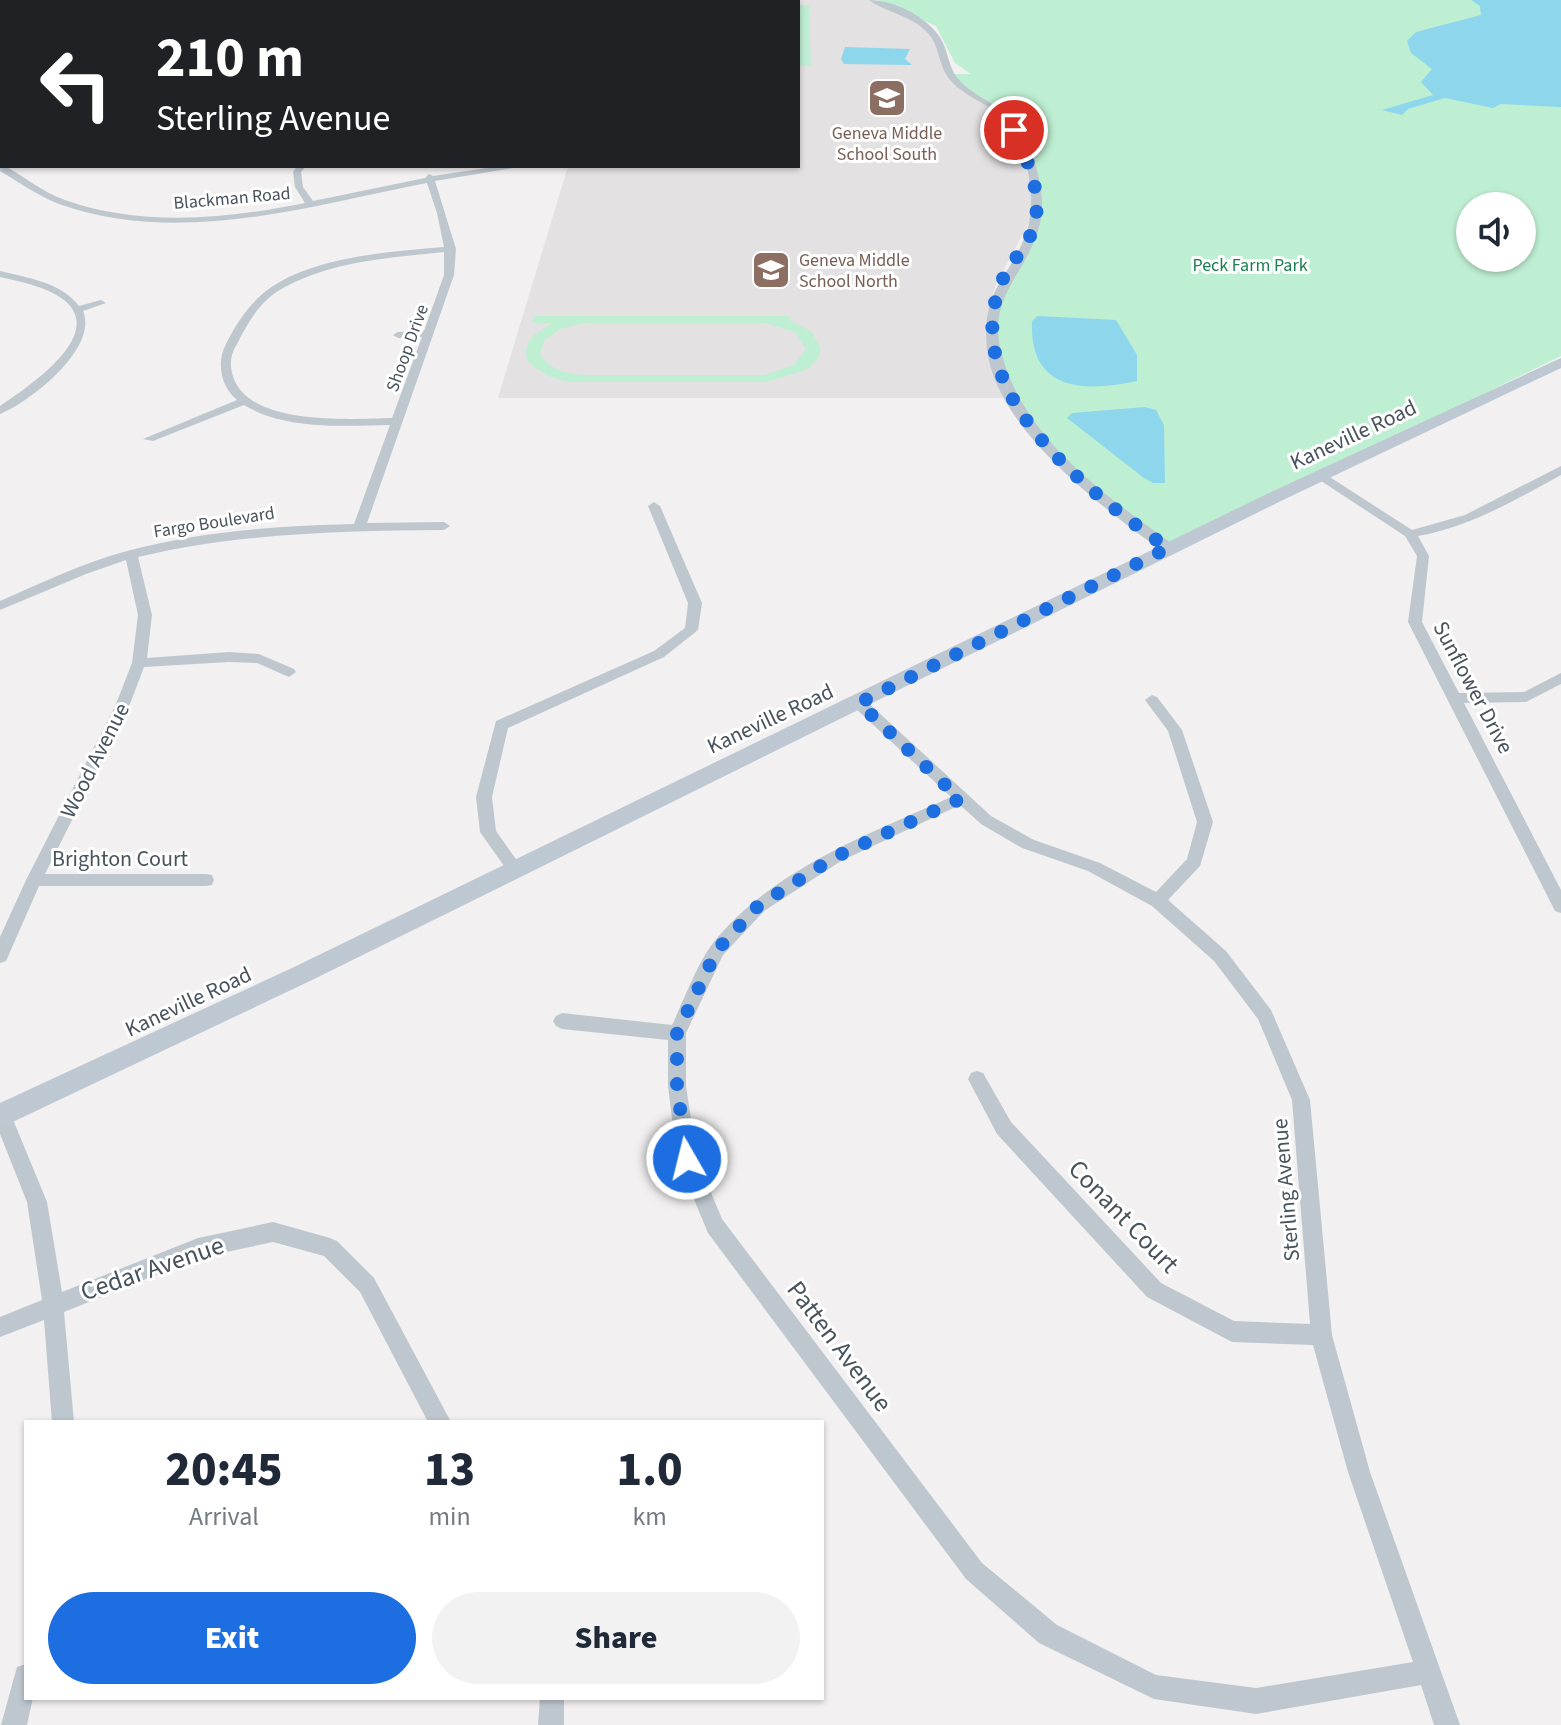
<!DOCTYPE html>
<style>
body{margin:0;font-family:"Source Sans 3",sans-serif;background:#f2f2f3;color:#1f2937;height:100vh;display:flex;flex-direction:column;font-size:30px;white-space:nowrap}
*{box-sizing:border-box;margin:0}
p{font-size:26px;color:#747a83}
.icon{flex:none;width:44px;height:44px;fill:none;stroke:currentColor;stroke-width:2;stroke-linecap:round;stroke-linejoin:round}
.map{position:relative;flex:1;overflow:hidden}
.sheet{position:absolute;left:24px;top:1420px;width:800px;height:280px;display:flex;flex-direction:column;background:#fff;border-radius:0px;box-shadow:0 2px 6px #0004}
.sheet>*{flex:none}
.top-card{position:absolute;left:0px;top:0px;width:800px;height:168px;box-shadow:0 2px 6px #0004;background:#202124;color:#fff;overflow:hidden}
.buttons{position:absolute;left:1456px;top:192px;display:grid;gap:16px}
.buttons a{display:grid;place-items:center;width:80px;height:80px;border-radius:50%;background:#fff;box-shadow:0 2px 6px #0004;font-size:40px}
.pin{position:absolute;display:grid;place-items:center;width:68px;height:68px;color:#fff;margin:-34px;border:4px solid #fff;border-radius:50%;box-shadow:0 2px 8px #0007}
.me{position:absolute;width:88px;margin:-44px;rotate:352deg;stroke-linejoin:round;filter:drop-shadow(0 0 6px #0008)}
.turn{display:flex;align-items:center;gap:28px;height:168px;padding:0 24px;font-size:36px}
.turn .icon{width:104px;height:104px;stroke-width:2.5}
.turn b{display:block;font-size:56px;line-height:68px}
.eta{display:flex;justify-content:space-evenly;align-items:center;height:136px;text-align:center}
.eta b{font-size:48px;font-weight:800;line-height:56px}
.cta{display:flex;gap:16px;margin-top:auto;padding:16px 24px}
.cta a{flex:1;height:92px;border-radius:48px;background:#1c6ee1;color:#fff;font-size:32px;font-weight:800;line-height:92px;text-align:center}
.cta a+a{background:#f2f2f3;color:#1f2937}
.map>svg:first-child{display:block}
</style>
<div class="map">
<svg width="1561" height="1725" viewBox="0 0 1561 1725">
<rect width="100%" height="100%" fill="#f2f0f0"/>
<path fill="#e3e1e2" d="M704 0H870L924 27 935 40 946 76 1006 121 1027 171 1033 197 1030 221 996 284 988 312 1005 398H498L568 166H798V2Z"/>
<path fill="#bfefd3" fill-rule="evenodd" d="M878 0H1561V356L1168 548 1066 467 1005 380 992 315 1031 233 1032 177 1012 123 950 74H971L955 63 936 26ZM1470 206H1522V258H1470Z
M798 5H809L811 66H798Z
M534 316H789V320L812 332 821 349 817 360 806 370 766 382H569L548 376 528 362C520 342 537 332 553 323H532ZM585 323H765L795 332 806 349 794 365 764 375H583C566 373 549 370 540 354L544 341 560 329Z"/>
<path fill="#8dd6eb" d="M1471 0H1561V107L1501 104 1493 108 1445 98 1408 109 1402 115 1382 110 1433 95 1421 82 1432 69 1411 53 1407 41 1416 32 1481 15 1480 6Z
M845 47 910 49 905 59 912 65 844 64 841 59Z
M1038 316 1116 320 1137 355V381C1081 393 1029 390 1032 321Z
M1145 407 1156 410 1164 425 1165 483H1153L1144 478 1067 418 1072 413Z"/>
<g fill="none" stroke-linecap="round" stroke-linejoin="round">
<path fill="#bec7ce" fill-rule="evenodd" d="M0 164C21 173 41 192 65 200 141 227 227 219 305 203L295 187 293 172 297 166H306L301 172 303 187 313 201 425 178 429 174 433 176 500 166H525L435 181 456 249 454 275 367 523 444 522 450 526 444 530C341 531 239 533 138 557L152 615 147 658 229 652 259 654 294 669 296 672 289 677 257 663 229 662 144 667 130 704 45 874H206L212 875 214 880 212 885 206 886H39L6 961 0 963V937L26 880 116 704 132 663 138 615 126 560 86 574 0 610V601C41 583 83 563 127 551 201 531 278 526 354 524L390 425C344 426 285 430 244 405L153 441 143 439 237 400C221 387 216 363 226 344 234 328 244 312 257 299 299 257 388 252 444 247L437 213 427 183C307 206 181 247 59 204 38 196 19 182 0 171ZM444 252V275L424 331 398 332 393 335 398 338 422 337 392 418C351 419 252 426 234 379 229 366 230 355 237 344 247 324 259 303 278 291 328 261 388 258 444 252Z
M0 271C28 278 61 282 79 306L101 300 106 303 83 311C99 348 30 402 0 414V406C25 389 108 335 64 300 46 286 21 282 0 277Z
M1561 466V475C1515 500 1470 527 1418 536L1429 556 1422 622 1459 693 1524 692 1561 673V684L1526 702 1464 703 1561 890V913L1555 911 1408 622 1417 556 1405 536 1315 477 1317 474H1325L1412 530 1465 515Z
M654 502 660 506 702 603 698 630 664 657 508 728 492 797 496 831 523 869 521 873H509L480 832 476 797 496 721 654 651 685 628 688 603 648 506Z
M1152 695 1157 697 1182 730 1213 822 1200 866 1168 900 1226 951 1271 1010 1310 1100 1332 1335 1370 1472 1460 1725H1434L1421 1685 1256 1714 1154 1699 1039 1643 966 1579 708 1233 677 1159 668 1086V1040L562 1029 556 1026 553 1021 556 1016 562 1013 672 1025C683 1002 698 962 713 943 773 869 867 835 951 797L854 707 852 703 854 699H864L991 816 1034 840 1100 863 1156 892 1187 859 1197 822 1168 731 1145 700ZM960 805 981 824 1022 848 1088 871 1152 906 1214 961 1258 1019 1292 1100 1310 1324 1234 1321 1161 1283 1011 1122 983 1073 977 1071 971 1073 968 1079 997 1134 1147 1297 1232 1342 1313 1345 1348 1472 1413 1662 1256 1688 1156 1675 1057 1625 982 1563 722 1219 697 1159 686 1086V1033L723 955 764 911 841 861Z
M0 1103 7 1105 47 1202 62 1292 198 1238 273 1222 330 1238 337 1241 374 1278 451 1422H428L360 1292 324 1256 273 1242 198 1258 64 1312 74 1422H52L44 1320 0 1337V1317L42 1300 27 1202 0 1134Z
M26 1664V1698H33L27 1725H1L17 1667Z
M540 1698H564V1725H538Z"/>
<path fill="#bec7ce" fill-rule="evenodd" d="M869 0C894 0 928 17 941 39 947 49 948 62 954 73 971 100 1006 101 1024 137 1038 165 1048 201 1038 231 1023 278 986 299 1002 355 1025 440 1106 496 1174 545V551H1162C1102 507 996 429 987 349 981 287 1010 280 1027 231 1038 197 1026 141 1000 116 985 102 964 96 951 81 939 68 940 50 931 37 916 16 888 14 869 0Z"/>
<path fill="#bec8d3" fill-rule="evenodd" d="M1561 358V368L1283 500 308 982 0 1128V1103L292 968 1271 492Z"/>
</g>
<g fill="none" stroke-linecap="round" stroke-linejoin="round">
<path stroke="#1c6ee1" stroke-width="14" stroke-dasharray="0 25.2" d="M687 1159 677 1086V1033L717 950 758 906 835 857 960 799 859 703 1168 548C1091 494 957 394 1001 283 1008 266 1022 252 1030 236 1047 201 1028 162 1014 130"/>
</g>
<defs>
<symbol id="school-square" viewBox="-11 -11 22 22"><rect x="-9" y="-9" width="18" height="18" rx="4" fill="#8d6e63" stroke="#fff"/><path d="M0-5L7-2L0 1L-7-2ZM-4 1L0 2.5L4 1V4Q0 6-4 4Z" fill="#fff"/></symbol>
</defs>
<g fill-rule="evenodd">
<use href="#school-square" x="865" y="76" width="44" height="44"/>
<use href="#school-square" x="749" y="248" width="44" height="44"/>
</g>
<g text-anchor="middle" stroke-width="6" stroke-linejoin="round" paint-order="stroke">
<g font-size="18" fill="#785e54" stroke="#fff">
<text x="887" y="139">Geneva Middle<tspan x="887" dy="21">School South</tspan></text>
<text x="799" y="266" text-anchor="start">Geneva Middle<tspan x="799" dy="21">School North</tspan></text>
</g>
<g font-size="18" fill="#48535d" stroke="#fff">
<text transform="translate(232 198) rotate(-5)" y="6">Blackman Road</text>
<text transform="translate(407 348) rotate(-70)" y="6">Shoop Drive</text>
<text transform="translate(214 522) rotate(-9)" y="6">Fargo Boulevard</text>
</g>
<g font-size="18" fill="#197f4e" stroke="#fff">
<text x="1250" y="271">Peck Farm Park</text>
</g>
<g font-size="22" fill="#48535d" stroke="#fff">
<text transform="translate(1353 434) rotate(-25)" y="8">Kaneville Road</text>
<text transform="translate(1474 687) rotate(62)" y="8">Sunflower Drive</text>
<text transform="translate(770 718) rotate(-25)" y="8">Kaneville Road</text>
<text transform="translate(94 760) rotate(-63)" y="8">Wood Avenue</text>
<text x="120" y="866">Brighton Court</text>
<text transform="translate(188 1001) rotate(-25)" y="8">Kaneville Road</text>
<text transform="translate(1285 1190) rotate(-95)" y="8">Sterling Avenue</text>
</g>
<g font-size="26" fill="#48535d" stroke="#fff">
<text transform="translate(1124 1216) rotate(46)" y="9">Conant Court</text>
<text transform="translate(152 1268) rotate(-19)" y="9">Cedar Avenue</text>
<text transform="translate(840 1346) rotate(53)" y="9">Patten Avenue</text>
</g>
</g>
</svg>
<div class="buttons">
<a><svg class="icon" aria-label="sound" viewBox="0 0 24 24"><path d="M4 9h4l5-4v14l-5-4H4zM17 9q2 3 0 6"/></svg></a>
</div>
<div class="pin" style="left:1014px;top:130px;background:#d93025"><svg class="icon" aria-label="arrive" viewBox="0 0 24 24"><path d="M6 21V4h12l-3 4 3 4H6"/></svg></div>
<svg class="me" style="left:687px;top:1159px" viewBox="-20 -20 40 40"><circle r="17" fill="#1c6ee1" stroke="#fff" stroke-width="3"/><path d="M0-11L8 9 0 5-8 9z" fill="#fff"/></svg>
<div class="top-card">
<div class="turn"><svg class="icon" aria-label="left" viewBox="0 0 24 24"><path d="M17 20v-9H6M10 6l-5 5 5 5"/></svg><div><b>210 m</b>Sterling Avenue</div></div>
</div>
<section class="sheet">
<div class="eta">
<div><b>20:45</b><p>Arrival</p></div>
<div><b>13</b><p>min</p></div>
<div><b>1.0</b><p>km</p></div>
</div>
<div class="cta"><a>Exit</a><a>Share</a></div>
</section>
</div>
